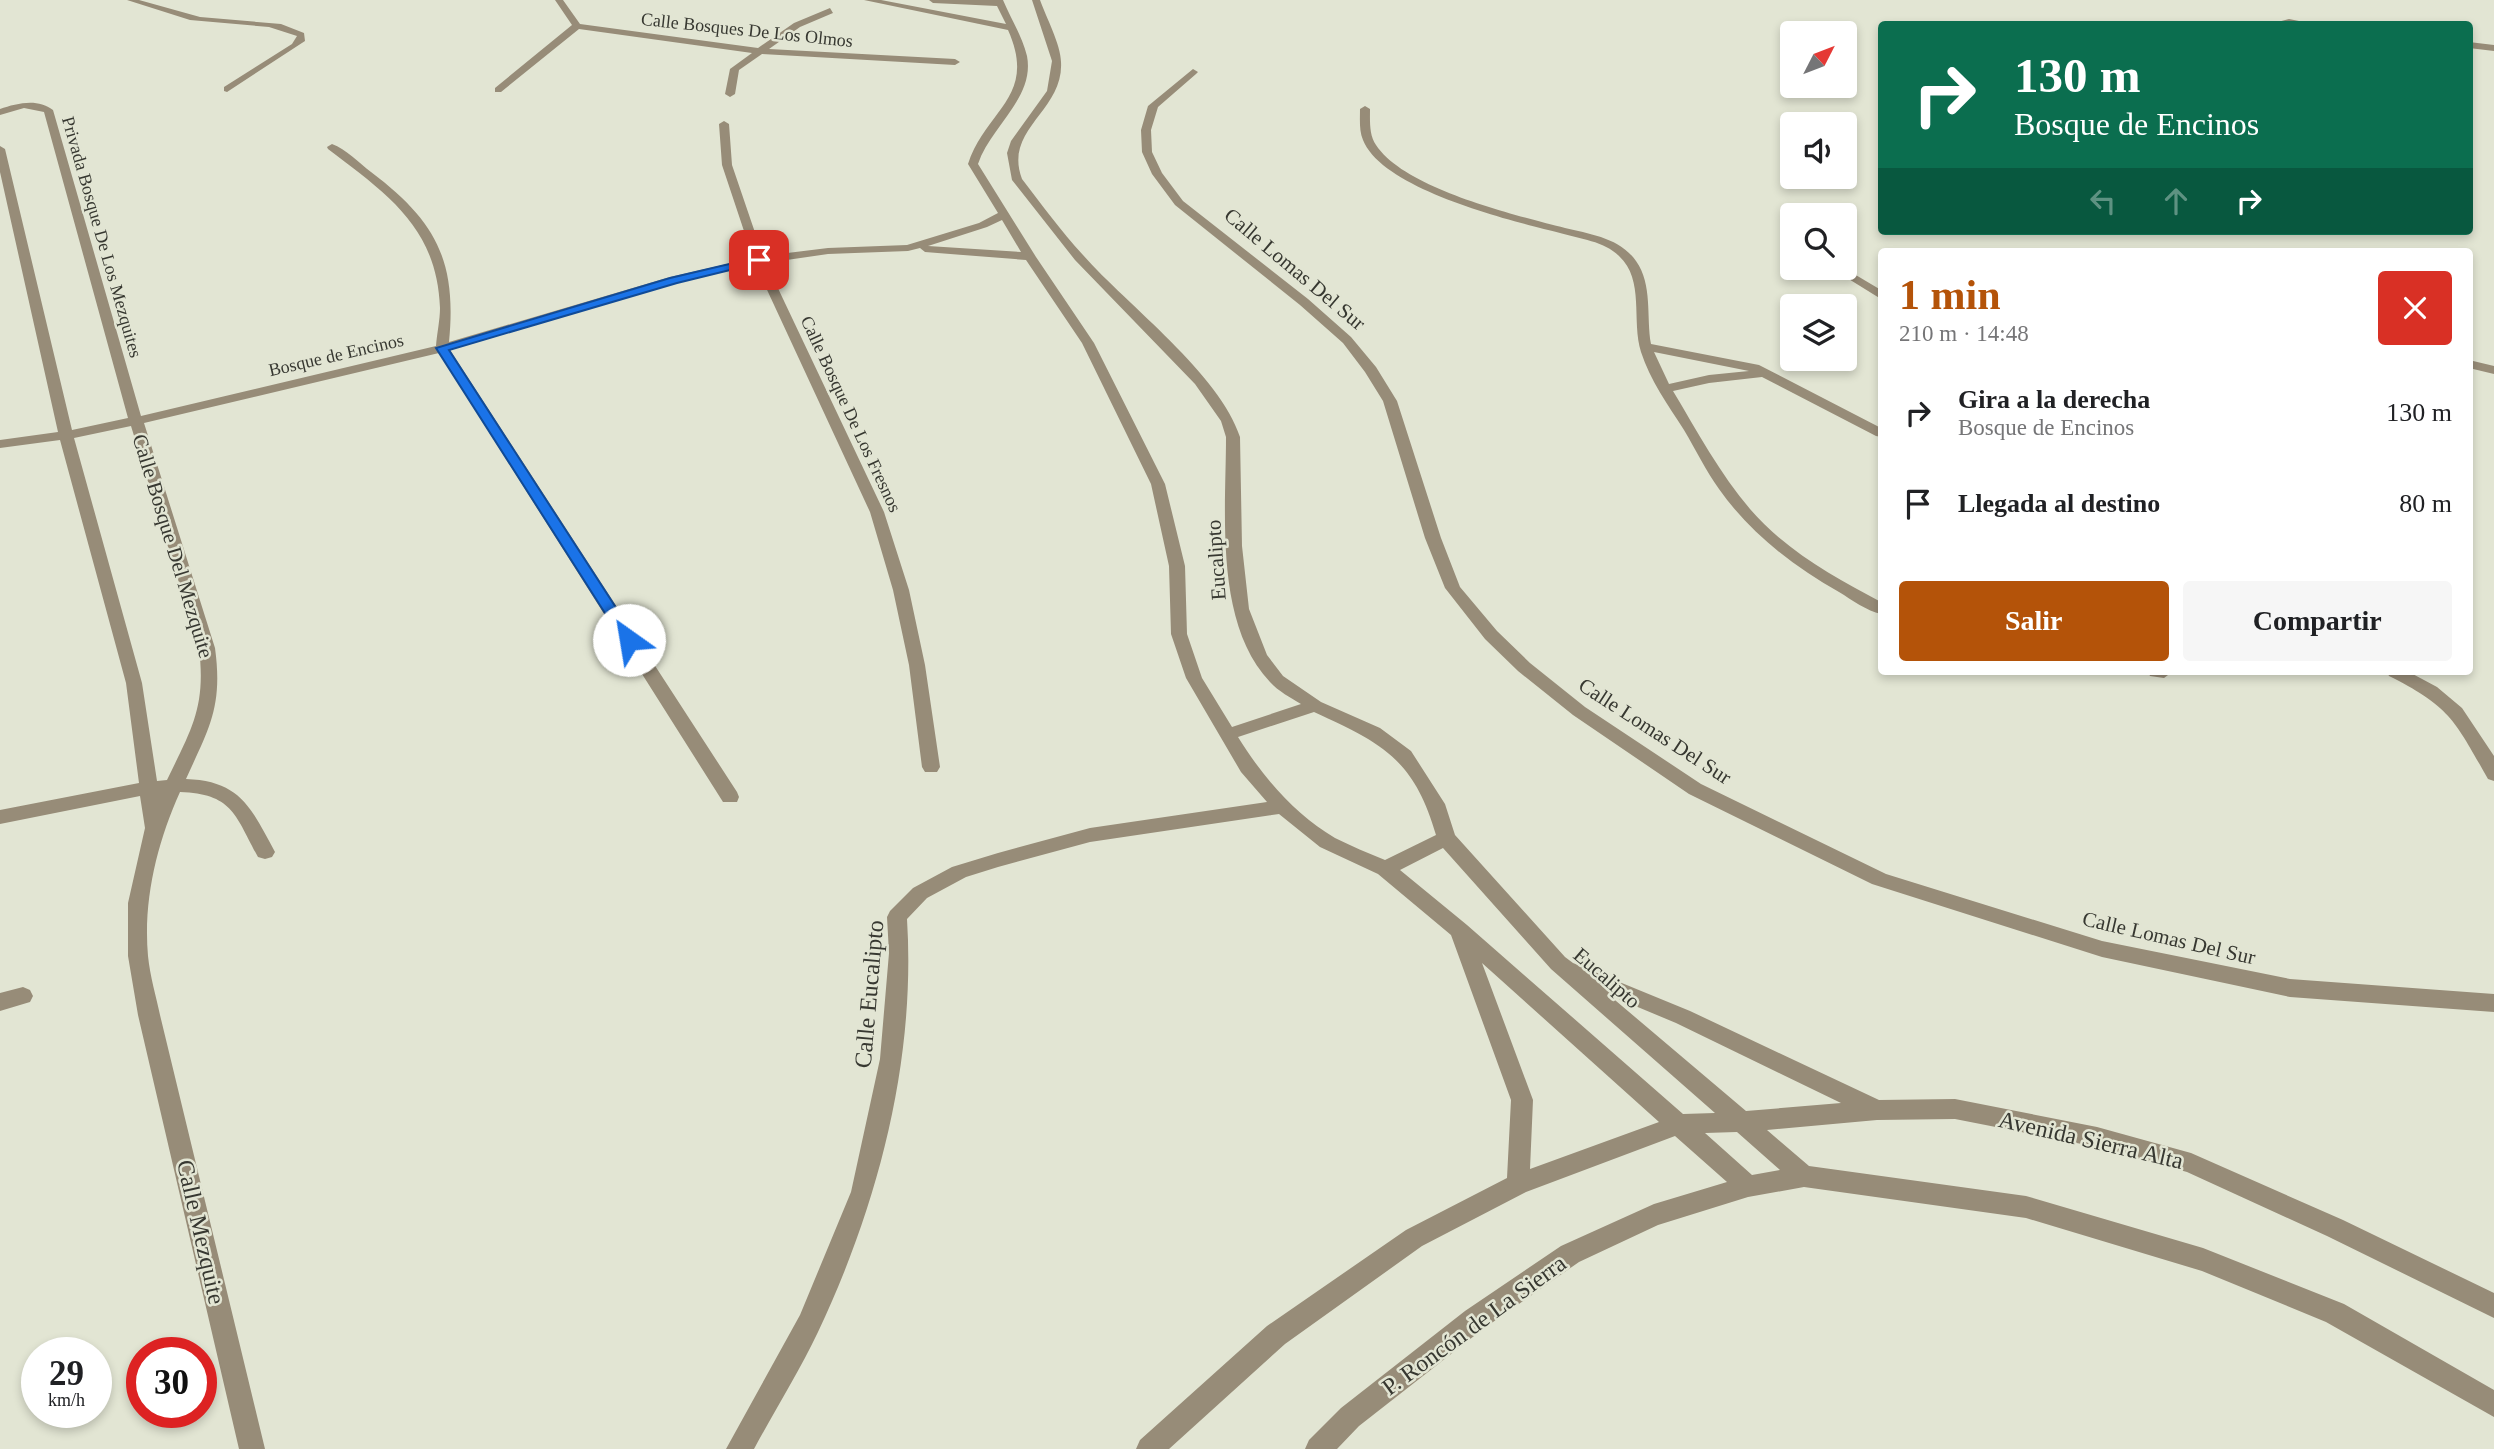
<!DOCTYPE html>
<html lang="es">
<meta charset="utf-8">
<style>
body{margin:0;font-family:Georgia,serif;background:#f6f6f6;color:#202124;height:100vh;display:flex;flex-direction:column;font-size:26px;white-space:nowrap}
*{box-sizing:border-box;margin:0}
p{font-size:23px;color:#757577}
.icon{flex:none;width:38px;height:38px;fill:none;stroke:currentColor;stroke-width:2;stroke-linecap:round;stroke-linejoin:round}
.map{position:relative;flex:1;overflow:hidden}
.panel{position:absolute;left:1878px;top:248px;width:595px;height:427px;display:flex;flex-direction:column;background:#fff;border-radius:7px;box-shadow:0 4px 10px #0003}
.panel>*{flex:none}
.hud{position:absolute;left:1878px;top:21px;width:595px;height:214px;border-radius:7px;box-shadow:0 4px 10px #0003;background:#0b6e4f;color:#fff;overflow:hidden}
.needle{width:46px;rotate:48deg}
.buttons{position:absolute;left:1780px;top:21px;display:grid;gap:14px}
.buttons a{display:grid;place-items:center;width:77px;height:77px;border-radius:7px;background:#fff;box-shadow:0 4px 10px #0003;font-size:35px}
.speed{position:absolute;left:21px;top:1337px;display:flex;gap:14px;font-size:35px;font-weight:700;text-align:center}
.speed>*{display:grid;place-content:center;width:91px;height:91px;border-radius:50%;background:#fff;box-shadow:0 4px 10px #0003;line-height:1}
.speed small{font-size:18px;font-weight:400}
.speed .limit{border:10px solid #d22;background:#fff;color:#111}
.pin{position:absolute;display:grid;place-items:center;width:60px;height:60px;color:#fff;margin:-30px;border-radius:14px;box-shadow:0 4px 10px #0006}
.me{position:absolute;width:77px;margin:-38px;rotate:328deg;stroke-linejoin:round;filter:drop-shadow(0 0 5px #0008)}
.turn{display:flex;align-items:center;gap:24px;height:147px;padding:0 21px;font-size:32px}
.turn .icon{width:91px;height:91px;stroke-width:2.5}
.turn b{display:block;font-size:49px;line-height:60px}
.lanes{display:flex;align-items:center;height:66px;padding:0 21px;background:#0003;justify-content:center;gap:35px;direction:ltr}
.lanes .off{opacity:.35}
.round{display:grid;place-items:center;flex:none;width:74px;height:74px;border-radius:7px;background:#f6f6f6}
.summary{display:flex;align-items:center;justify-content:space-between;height:119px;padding:0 21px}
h1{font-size:42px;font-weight:600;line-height:52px;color:#b45309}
.action{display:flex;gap:14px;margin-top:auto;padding:14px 21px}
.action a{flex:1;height:80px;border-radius:7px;background:#b45309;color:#fff;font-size:28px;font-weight:600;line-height:80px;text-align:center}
.action a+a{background:#f6f6f6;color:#202124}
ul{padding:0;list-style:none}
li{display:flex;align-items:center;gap:21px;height:91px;padding:0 21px}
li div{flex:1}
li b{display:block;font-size:26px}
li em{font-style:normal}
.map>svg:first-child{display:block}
</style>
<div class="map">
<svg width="2494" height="1449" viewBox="0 0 2494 1449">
<rect width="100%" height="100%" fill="#e2e5d3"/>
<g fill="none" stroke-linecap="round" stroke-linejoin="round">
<path fill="#978c78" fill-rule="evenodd" d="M127 0H139L200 17 281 24 304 33 305 41 227 92 224 91V87L292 44 297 36 269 27 190 20Z
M555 0H563L580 24 758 48 794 23 830 8 833 13 800 27 769 49 955 59 960 62 955 65 762 54 739 70 735 94 730 97 725 94 730 69 752 53 579 29 501 92H495V88L572 25Z
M864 0H881L1006 24 997 6 933 3 929 0H1003C1011 19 1022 36 1027 56 1035 98 990 127 978 164L1036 257 1094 343 1165 484 1185 566 1187 634 1202 678 1232 727 1301 704C1291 698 1278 691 1270 682 1214 623 1226 512 1226 437L1221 421 1195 384 1075 260 1012 180 1007 153 1011 141 1047 91 1052 61 1032 0H1040C1046 17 1061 45 1061 62 1064 111 1003 129 1022 179 1042 205 1061 231 1083 255 1128 306 1220 374 1240 437L1242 546 1249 609 1267 655 1283 676 1321 702 1380 728 1411 751 1445 804 1455 835 1565 957 1573 963 1690 1011 1879 1100 1955 1099 2097 1127 2191 1153 2343 1220 2494 1293V1318L2327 1236 2187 1172 2097 1147 1955 1119 1877 1120 1767 1130 1809 1166 2026 1196 2203 1248 2344 1304 2494 1390V1417L2326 1322 2202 1271 2026 1218 1804 1187 1748 1197 1658 1225 1579 1262 1483 1329 1359 1426 1337 1449H1305L1309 1440 1341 1408 1465 1311 1561 1246 1654 1204 1727 1182 1675 1136 1526 1192 1422 1246 1285 1344 1169 1449H1136L1140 1440 1267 1326 1406 1230 1507 1178 1511 1100 1451 935 1378 874 1320 847 1279 814 1090 842 998 867 966 877 927 898 907 919C916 1061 878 1205 818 1332 799 1372 775 1410 754 1449H726L800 1315 851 1192 880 1059 889 953 887 917 890 911 913 888 952 867 998 853 1090 828 1267 802 1241 772 1186 678 1171 634 1169 566 1151 484 1082 343 1026 260 925 252 920 248 908 251 828 254 766 263 884 512 909 590 925 665 940 767 937 772H925L922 767 909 665 893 590 870 512 755 264 677 283 450 350 737 792 739 797 737 802H723L439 353 144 423 215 648C223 707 209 728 186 779 241 781 251 808 275 852L272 857 265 859 258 857C235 815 233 794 180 792 157 843 143 900 148 956 150 976 156 996 160 1015L265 1449H239L138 1015 128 956V903L145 828 140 796 0 824V810L139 783 126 683 60 440 0 448V440L58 432 0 172V146L5 149 72 430 128 418 44 112 24 108 0 115V109C17 103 38 98 53 110L141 416 436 346C437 333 440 320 440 308 437 227 387 194 328 149L327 147 332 144C346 149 359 163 371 172 436 221 457 261 449 342L670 277 753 258 722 165 719 124 724 121 729 124 732 165 763 256 828 248 907 245 979 223 998 213 968 164C986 109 1038 97 1008 30ZM1002 220 1021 252 928 246 987 227ZM131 426 199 648C206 707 192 728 167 780L157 781 142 683 74 438ZM1314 712C1382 743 1414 759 1436 835L1385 860C1368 853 1351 846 1335 838 1295 815 1262 776 1238 737ZM1443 848 1551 969 1715 1113 1683 1114 1467 925 1400 870ZM1482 963 1659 1122 1530 1169 1533 1100ZM1609 995 1676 1023 1841 1103 1746 1111ZM1737 1132 1780 1170 1752 1175 1705 1133Z
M2289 19 2314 24H2270Z
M2469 42 2494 45V51L2469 48Z
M1193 69 1198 72 1196 74 1158 107 1151 130 1152 152 1162 173 1183 201 1308 299 1351 337 1376 367 1397 401 1441 538 1460 587 1497 631 1530 663 1585 707 1701 784 1886 874 2102 941 2290 979 2494 994V1012L2290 997 2102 957 1872 884 1689 794 1573 715 1518 671 1485 639 1445 588 1425 538 1383 401 1365 372 1343 343 1300 305 1175 205 1152 174 1142 152 1141 130 1148 106Z
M1365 106 1370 109C1370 121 1369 135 1376 145 1405 189 1515 215 1565 228 1590 234 1620 238 1636 261 1653 285 1646 317 1651 344L1759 365 1881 428V437L1876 436 1762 377 1709 383 1673 391C1697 431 1720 474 1750 509 1785 550 1834 577 1881 602V614C1867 611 1852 600 1839 592 1793 566 1750 533 1719 489 1706 471 1696 450 1684 430 1668 405 1650 380 1641 352 1631 321 1645 280 1619 256 1604 241 1580 239 1560 233 1512 221 1383 190 1363 140 1359 131 1360 119 1360 109ZM1654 352 1749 371 1709 375 1669 384Z
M1831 268H1844L1881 290V299Z
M2469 360 2494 366V374L2469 368Z
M2148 672H2172L2164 678 2150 676Z
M2387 672H2409L2437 687 2462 708 2494 756V781L2488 779C2455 721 2451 707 2389 676Z
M23 987 30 990 33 996 30 1002 0 1011V993Z"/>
</g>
<path fill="#1a73e8" stroke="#114b97" stroke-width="2" d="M759 257 763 258V262L677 283 449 350 637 640 635 643H624L436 348 670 278Z"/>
<g text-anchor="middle" stroke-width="5" stroke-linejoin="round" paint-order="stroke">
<g font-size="18" fill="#373831" stroke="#e2e5d3">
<text transform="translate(747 30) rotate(6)" y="6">Calle Bosques De Los Olmos</text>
<text transform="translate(102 237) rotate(74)" y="6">Privada Bosque De Los Mezquites</text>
<text transform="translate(336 355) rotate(-13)" y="6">Bosque de Encinos</text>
<text transform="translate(851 414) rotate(65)" y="6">Calle Bosque De Los Fresnos</text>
</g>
<g font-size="21" fill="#373831" stroke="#e2e5d3">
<text transform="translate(1295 269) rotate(40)" y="7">Calle Lomas Del Sur</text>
<text transform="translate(173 546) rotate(73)" y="7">Calle Bosque Del Mezquite</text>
<text transform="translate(1216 560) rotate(-94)" y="7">Eucalipto</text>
<text transform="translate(1655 731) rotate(33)" y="7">Calle Lomas Del Sur</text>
<text transform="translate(2169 938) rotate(13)" y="7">Calle Lomas Del Sur</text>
<text transform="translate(1607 978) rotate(41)" y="7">Eucalipto</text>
</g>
<g font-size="24" fill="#373831" stroke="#e2e5d3">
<text transform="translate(869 994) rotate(-85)" y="8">Calle Eucalipto</text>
<text transform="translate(2091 1140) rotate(13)" y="8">Avenida Sierra Alta</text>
<text transform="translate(201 1232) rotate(77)" y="8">Calle Mezquite</text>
<text transform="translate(1474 1325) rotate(-36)" y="8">P. Roncón de La Sierra</text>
</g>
</g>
</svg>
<div class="buttons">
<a><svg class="needle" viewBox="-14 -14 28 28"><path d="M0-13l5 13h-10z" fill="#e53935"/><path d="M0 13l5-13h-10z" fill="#757577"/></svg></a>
<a><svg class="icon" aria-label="sound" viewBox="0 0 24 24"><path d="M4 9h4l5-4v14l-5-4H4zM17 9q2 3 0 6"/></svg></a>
<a><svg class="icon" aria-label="search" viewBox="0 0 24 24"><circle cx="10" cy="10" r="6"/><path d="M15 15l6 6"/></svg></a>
<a><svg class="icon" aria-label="layers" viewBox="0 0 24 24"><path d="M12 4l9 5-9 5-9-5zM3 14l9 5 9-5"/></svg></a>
</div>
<div class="speed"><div>29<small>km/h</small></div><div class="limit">30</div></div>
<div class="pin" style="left:759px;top:260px;background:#d93025"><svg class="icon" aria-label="arrive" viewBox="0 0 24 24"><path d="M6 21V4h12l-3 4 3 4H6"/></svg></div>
<svg class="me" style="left:629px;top:640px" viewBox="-20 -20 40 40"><circle r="19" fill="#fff"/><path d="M0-13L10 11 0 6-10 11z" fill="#1a73e8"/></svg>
<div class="hud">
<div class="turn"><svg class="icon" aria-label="right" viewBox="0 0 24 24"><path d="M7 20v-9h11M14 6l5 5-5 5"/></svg><div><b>130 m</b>Bosque de Encinos</div></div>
<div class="lanes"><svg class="icon off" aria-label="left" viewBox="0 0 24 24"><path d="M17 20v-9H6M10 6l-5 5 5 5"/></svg><svg class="icon off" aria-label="ahead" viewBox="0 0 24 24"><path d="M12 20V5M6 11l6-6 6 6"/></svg><svg class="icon" aria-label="right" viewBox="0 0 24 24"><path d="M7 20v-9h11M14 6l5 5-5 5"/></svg></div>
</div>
<section class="panel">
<div class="summary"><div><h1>1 min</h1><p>210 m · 14:48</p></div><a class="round" style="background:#d93025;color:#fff"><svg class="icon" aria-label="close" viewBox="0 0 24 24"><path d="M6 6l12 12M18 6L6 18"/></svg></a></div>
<ul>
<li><svg class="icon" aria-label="right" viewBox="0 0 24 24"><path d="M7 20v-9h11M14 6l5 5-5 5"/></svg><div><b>Gira a la derecha</b><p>Bosque de Encinos</p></div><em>130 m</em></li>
<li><svg class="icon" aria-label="arrive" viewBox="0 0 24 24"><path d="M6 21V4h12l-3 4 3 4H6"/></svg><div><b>Llegada al destino</b></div><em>80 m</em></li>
</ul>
<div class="action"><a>Salir</a><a>Compartir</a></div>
</section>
</div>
